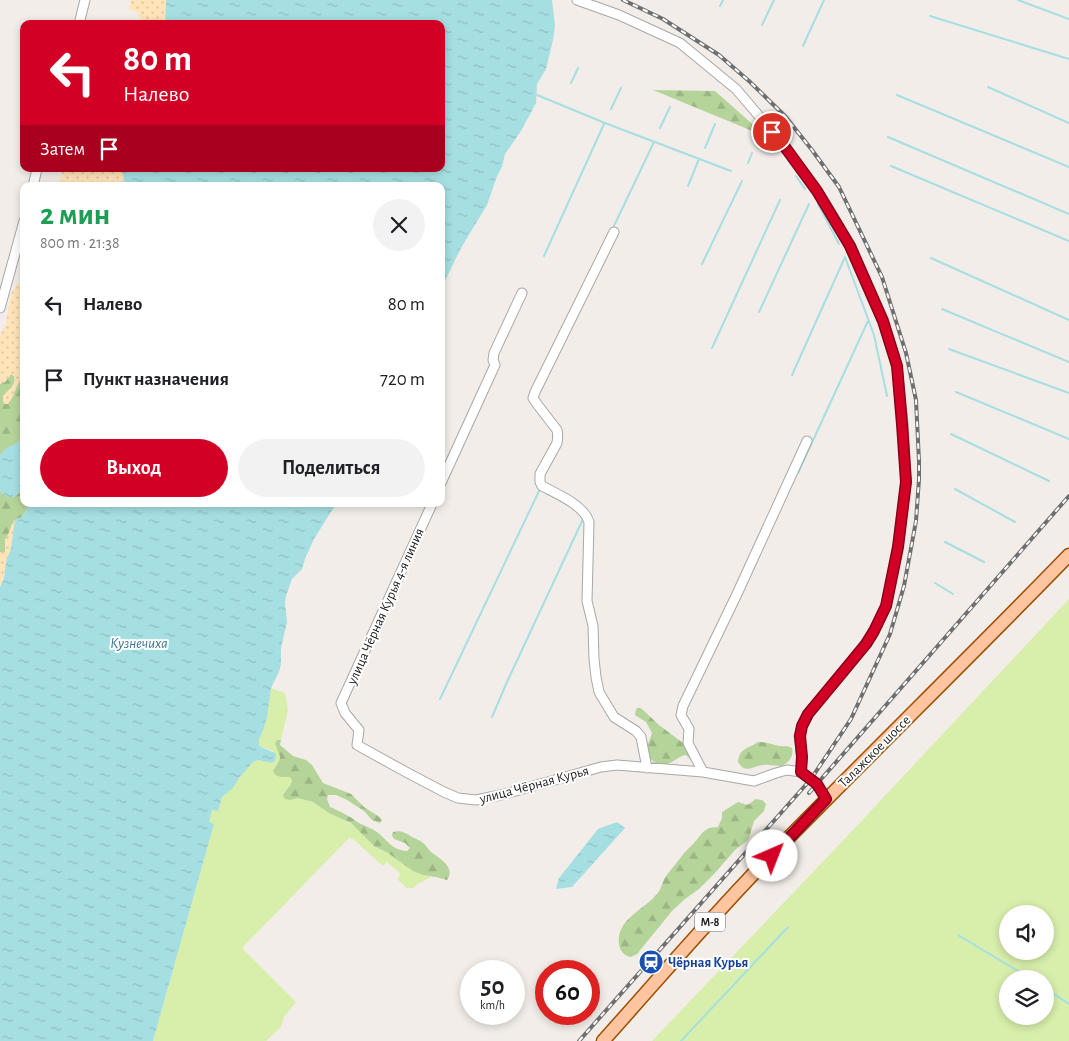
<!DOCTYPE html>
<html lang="ru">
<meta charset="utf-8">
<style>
body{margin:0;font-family:"Alegreya Sans",sans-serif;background:#f2f2f2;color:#202124;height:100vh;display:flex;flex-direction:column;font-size:19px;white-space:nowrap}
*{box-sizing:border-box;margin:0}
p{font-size:16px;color:#757577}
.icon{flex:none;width:28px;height:28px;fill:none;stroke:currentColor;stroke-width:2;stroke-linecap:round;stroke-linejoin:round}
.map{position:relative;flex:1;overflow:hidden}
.panel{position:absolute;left:20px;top:182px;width:425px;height:325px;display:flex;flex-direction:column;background:#fff;border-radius:10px;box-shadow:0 2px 8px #0003}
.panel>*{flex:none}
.top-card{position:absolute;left:20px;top:20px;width:425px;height:152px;border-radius:10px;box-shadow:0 2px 8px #0003;background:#d30025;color:#fff;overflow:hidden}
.tools{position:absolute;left:999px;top:905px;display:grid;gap:10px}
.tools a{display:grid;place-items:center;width:55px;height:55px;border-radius:50%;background:#fff;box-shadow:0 2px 8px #0003;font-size:25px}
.speed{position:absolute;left:460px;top:960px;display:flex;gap:10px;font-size:25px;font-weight:700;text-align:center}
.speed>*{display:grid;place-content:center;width:65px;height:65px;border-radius:50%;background:#fff;box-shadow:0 2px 8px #0003;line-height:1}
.speed small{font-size:12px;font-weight:400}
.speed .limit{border:8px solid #d22;background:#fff;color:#111}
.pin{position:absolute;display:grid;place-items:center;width:42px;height:42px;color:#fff;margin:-21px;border:2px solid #fff;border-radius:50%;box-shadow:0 1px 5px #0007}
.me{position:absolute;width:55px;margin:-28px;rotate:44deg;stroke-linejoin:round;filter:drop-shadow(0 0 4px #0008)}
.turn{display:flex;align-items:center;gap:18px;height:105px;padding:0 20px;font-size:22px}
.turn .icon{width:65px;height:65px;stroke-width:2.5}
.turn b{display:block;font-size:35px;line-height:42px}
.then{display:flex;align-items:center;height:48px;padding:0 20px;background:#0003;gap:10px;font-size:19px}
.round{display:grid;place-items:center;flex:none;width:52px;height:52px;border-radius:26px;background:#f2f2f2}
.summary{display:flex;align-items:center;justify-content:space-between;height:85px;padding:0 20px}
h1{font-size:30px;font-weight:600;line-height:38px;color:#1e9e55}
.primary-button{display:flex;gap:10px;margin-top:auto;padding:10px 20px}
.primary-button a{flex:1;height:58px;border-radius:30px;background:#d30025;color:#fff;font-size:20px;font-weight:600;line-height:58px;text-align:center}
.primary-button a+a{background:#f2f2f2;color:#202124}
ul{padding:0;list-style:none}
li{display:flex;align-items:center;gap:15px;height:75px;padding:0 20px}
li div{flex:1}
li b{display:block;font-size:19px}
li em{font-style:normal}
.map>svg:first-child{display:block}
</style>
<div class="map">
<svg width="1069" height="1041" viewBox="0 0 1069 1041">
<defs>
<pattern id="forest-firs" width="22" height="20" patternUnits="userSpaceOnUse" patternTransform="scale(1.25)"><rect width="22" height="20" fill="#b5d49a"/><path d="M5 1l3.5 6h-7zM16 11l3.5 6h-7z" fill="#9bb684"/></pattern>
<pattern id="sand-dots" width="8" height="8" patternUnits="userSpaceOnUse" patternTransform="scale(1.25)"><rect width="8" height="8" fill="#ffe4b9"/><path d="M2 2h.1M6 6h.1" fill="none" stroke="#dac39f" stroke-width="1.8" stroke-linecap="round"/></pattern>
<pattern id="water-ripples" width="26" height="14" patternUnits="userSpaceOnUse" patternTransform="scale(1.25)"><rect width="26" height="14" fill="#a6dfe2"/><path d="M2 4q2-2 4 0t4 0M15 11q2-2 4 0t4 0" fill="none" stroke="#8fbfc2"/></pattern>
</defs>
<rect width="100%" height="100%" fill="#f2ede8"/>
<path fill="#d8eeab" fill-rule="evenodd" d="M1069 599V1041H652L853 830ZM1008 914H1045V951H1008ZM1008 979H1045V1016H1008Z
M271 688 285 693 288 710 281 740H277C275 752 285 756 275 767L290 777 292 780 290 787 283 793 294 799 298 798 313 802 326 811 343 819 357 828 374 846 388 853 416 872 423 875 432 876C425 881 419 882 413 888H407L397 879 401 874 387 862 383 866 353 839 349 838 242 948 296 1002 284 1017 281 1027 266 1041H153L214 824 208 822 212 809 218 811 222 797 233 787 239 778 253 761 258 760 271 763 275 761 273 751 259 746C258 737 264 731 266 722 268 711 269 700 271 688Z"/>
<path fill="url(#forest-firs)" d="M653 90 715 91 767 137Z
M11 374 14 376 15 382 10 401C15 393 16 383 24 375V436L16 444 6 449 0 455V384L5 382Z
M24 487V504H30L22 517 15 520 13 523 5 552 1 553 0 552V490L2 494C15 499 15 498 24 487Z
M639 708 642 709 659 725 687 746 692 756 691 760 686 755C679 756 674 762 667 764 663 765 659 764 655 762 641 755 649 743 652 733L646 722 635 715 636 709Z
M277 740H281L280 745 293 756 306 760 312 765 323 783 351 794 364 807 378 816 382 820 380 823 372 820 364 811 347 800 336 795H328L327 799 330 807C336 810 342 812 348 816 353 818 356 822 361 824 365 826 368 827 372 829 386 836 389 850 407 851L410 848 405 843 394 839 392 836 393 832C401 830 406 833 412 837 416 839 420 840 423 843 426 845 428 849 431 852 440 859 456 867 447 880L436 877 423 875 413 871 388 853 374 846 351 823 329 813 313 802 298 798 290 800 285 799 283 796C284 790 291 788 292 780L290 777C283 777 275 778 273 771L279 761 280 757 275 743Z
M758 742C765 742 769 743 775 745 781 747 786 745 792 748 794 756 789 762 782 766 776 766 769 764 762 765 752 767 745 774 738 762 740 747 748 749 758 742Z
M755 799 762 800 766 804 764 811 754 821 749 838 747 841 735 850 715 873 699 889 685 899 672 911 637 954 631 957C624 956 620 951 619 944 616 919 644 910 657 894 662 888 662 882 666 876L685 852 694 843 703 832 709 828 718 827 722 818V812L738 802C748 805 747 807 755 799Z"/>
<path fill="url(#sand-dots)" d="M129 0H166L165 24 143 23 137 12 131 10 129 8 131 2Z
M63 169H123L124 186H56L60 180Z
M17 284 21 287 24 294V375C16 384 15 395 8 404H5L3 402V396C8 390 17 385 14 376L11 374 5 382 0 384V336L6 323 11 294Z
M15 520C12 543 8 565 0 587V552H5V539C11 532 9 526 15 520Z"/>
<path fill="url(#water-ripples)" d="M166 0H552L555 26 553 40 546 69 537 84 536 103 521 131 505 154 502 167 497 176 487 205 461 248 441 289V186H124L123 169H441V24H165Z
M24 436V487L15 497H8L2 494 0 490V455L6 448 16 444Z
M30 504H336L314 539 305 559 302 569 292 579 286 596 285 603 287 622 281 648V664L279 672 271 688 267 717 264 728 259 740V746L275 753 276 755 275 761 271 763 258 760 253 762 239 778 233 788 222 797 218 811 212 810 209 822 214 824 153 1041H0V587L4 578 6 562 11 548 15 520 22 517Z
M617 822 625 828 572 887 556 889 559 878 598 829Z"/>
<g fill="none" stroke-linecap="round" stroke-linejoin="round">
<path stroke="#a6dfe2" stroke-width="2" d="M1018 0 1069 19
M720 6 723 0
M930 16 1069 59
M762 25 774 0
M803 46 824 0
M571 83 578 68
M988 87 1069 123
M537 95 605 123 731 171
M897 95 1069 167
M611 109 621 88
M660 128 670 107
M888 137 1069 214
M705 148 715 124
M748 163 752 153
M891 166 1069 241
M796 176 805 189
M688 186 699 159
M818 204 839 244
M612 230 654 142
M544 256 604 124
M931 258 1069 320
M702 264 742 181
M942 309 1069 362
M759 312 809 204
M712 348 780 200
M949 349 1069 393
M792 375 845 257 874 335 887 396
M956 392 1069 439
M951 434 1049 481
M798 473 868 321
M955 489 1015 522
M945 542 984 562
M935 583 953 594
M440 699 540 489
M492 717 507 682 583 519
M958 935 1031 979
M1045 988 1069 1004
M681 1041 788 927"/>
<defs>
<path id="street" d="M577 0 619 15 680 43 736 89 782 143 817 191 838 225 850 246 883 321 897 366 903 423 906 482 898 547 886 606 874 631 866 643 840 676 808 714 802 726 799 736 802 757 801 772
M79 24 85 0
M33 186 37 169
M614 232 535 392 533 398 537 404 557 430C558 435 558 438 557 443L540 474V482L542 486C557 494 584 505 589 522L587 601 593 626 594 659 596 677 599 692 614 717 636 731 641 737 647 768
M0 308 24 221
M441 483 495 365 493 360 494 353 522 293
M432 504 341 703 345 713 359 730 357 745 406 772 444 792 458 798 476 800 505 794 601 767 617 765 703 772 754 781 776 773 787 770 801 772 817 784 827 799
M703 772 688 743 689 729 681 715 683 706 737 594 807 441"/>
<path id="primary" d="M603 1041C655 983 706 923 760 867 862 762 967 660 1069 555"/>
</defs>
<use href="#street" stroke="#a8a8a8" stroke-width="11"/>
<use href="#primary" stroke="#9f4e00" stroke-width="15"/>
<use href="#street" stroke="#fff" stroke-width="9"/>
<use href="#primary" stroke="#ffc5a0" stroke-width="12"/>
<defs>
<path id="rail" d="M809 793 1069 496
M579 1041 811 779 851 719 890 634 904 586 916 521 919 479V461L916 400 906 353 882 277 839 187 812 150 785 116 749 81 719 55 663 19 623 0"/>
</defs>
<use href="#rail" stroke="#6f6f6f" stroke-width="4"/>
<use href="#rail" stroke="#fff" stroke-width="2" stroke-dasharray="5.5" stroke-linecap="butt"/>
</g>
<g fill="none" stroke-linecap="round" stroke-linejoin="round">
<defs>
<path id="route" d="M772 856 826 799 817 784 801 772 802 757 800 736 802 726 808 714 866 644 874 631 886 606 898 547 906 482 902 424 897 366 883 321 850 246 817 191 782 143 772 132"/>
</defs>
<use href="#route" stroke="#890018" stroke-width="12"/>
<use href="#route" stroke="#d30025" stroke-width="9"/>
</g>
<defs>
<symbol id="station-disc" viewBox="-11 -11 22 22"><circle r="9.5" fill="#1a4fb4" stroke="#fff"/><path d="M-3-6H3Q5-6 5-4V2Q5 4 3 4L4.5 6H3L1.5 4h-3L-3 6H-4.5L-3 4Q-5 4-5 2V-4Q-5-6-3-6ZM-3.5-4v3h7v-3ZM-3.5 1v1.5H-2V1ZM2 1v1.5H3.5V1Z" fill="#fff"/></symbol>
</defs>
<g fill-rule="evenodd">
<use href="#station-disc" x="637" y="948" width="28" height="28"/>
</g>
<g text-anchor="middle" stroke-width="4" stroke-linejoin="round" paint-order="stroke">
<rect fill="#fff" stroke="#646464" stroke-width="1" x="695" y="912.5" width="30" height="19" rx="4"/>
<g font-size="12" font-weight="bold" fill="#212121">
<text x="710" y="926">М-8</text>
</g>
<g font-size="14" fill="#212121" stroke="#fff">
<text transform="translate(385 606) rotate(-66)" y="5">улица Чёрная Курья 4-я линия</text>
<text transform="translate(874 751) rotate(-45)" y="5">Талажское шоссе</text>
<text transform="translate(534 784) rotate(-15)" y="5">улица Чёрная Курья</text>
</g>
<g font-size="14" font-weight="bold" fill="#164399" stroke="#fff" text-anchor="start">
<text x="668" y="967">Чёрная Курья</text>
</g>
<g font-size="15" font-style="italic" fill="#3b7997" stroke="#fff">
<text x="139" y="648">Кузнечиха</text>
</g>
</g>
</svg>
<div class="tools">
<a><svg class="icon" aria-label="sound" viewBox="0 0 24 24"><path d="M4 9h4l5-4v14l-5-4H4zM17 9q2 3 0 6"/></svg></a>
<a><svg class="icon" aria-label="layers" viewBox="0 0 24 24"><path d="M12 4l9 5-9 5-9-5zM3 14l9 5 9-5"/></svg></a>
</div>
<div class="speed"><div>50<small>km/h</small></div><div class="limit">60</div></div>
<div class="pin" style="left:772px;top:132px;background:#d93025"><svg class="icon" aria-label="arrive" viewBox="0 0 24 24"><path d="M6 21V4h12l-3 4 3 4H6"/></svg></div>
<svg class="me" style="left:772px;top:856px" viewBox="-20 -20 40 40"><circle r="19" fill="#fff"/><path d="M0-13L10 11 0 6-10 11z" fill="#d30025"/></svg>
<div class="top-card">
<div class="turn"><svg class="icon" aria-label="left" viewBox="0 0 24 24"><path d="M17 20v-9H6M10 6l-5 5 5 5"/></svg><div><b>80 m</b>Налево</div></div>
<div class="then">Затем<svg class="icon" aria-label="arrive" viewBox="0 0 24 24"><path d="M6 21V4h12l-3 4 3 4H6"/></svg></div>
</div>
<section class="panel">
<div class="summary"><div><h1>2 мин</h1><p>800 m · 21:38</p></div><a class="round"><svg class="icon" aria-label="close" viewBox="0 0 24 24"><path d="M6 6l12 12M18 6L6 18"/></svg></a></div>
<ul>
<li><svg class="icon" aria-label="left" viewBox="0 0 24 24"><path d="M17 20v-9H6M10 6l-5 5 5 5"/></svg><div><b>Налево</b></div><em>80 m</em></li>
<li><svg class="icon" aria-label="arrive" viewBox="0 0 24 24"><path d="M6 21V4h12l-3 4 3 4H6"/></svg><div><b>Пункт назначения</b></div><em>720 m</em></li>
</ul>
<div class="primary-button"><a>Выход</a><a>Поделиться</a></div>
</section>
</div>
